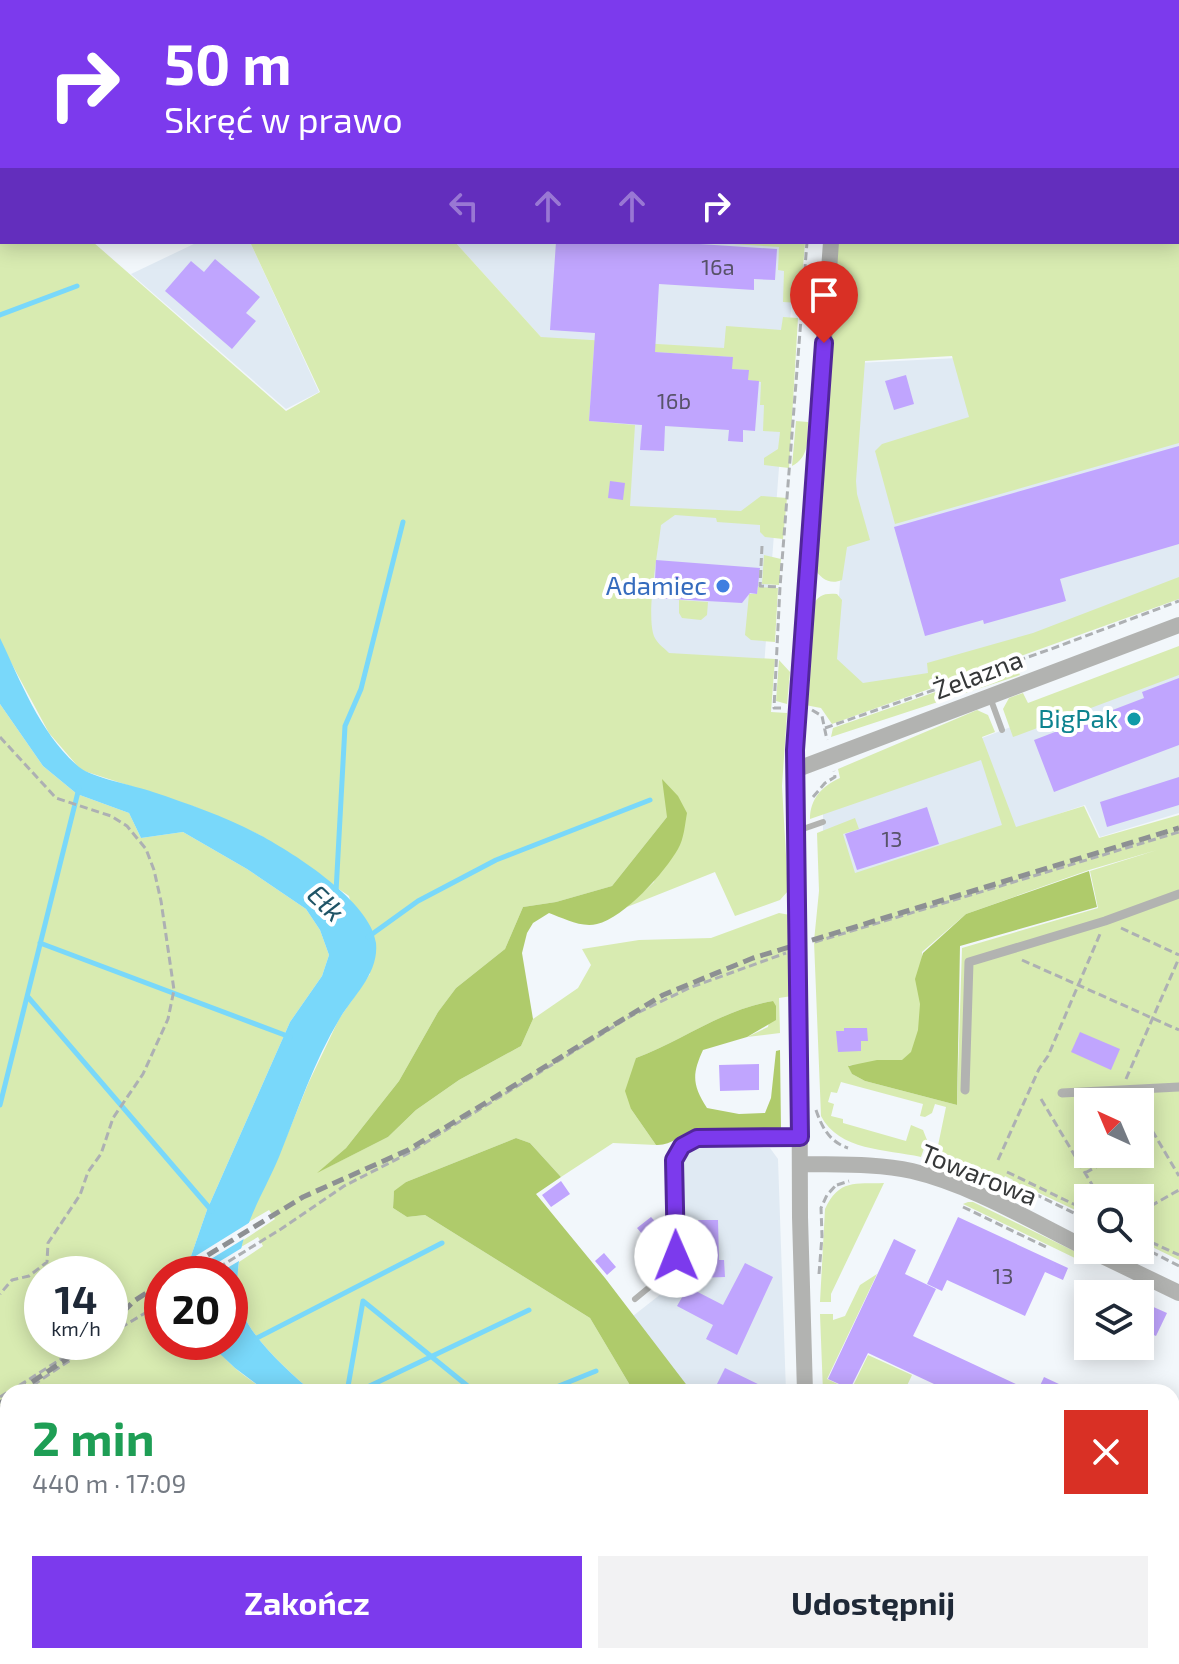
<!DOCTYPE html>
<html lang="pl">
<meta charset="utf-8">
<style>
body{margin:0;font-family:"Exo 2",sans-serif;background:#f2f2f3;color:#1f2937;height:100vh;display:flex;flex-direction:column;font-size:30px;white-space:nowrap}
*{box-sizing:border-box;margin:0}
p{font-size:26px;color:#747a83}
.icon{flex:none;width:44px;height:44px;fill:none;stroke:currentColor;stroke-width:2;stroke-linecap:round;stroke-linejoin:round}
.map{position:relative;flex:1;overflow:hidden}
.sheet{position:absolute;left:0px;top:1384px;width:1180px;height:280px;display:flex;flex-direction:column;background:#fff;border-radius:24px 24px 0 0;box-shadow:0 4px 20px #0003}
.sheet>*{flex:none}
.banner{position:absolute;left:0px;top:0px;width:1180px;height:244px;box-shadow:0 4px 20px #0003;background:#7c3aed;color:#fff;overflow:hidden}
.needle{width:52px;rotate:316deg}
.tools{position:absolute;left:1074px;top:1088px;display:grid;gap:16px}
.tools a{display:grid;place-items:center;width:80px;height:80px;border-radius:0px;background:#fff;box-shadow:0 4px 20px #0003;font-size:40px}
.speed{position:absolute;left:24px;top:1256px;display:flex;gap:16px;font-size:40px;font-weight:700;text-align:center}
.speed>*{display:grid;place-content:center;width:104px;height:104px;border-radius:50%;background:#fff;box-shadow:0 4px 20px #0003;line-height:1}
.speed small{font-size:20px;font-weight:400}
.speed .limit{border:12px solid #d22;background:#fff;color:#111}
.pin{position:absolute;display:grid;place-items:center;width:68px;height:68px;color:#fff;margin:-82px -34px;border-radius:50% 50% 50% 0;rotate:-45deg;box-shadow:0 0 8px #0007}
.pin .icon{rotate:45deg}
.me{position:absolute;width:88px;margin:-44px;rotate:359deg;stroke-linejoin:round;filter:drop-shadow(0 0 6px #0008)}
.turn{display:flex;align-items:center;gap:28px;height:168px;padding:0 32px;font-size:36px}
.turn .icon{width:104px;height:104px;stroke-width:2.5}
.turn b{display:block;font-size:56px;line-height:68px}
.lanes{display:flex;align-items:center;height:76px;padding:0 32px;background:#0003;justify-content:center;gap:40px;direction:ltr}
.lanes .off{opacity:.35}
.round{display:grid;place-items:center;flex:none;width:84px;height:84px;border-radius:0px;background:#f2f2f3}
.headline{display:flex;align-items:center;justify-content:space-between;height:136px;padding:0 32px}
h1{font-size:48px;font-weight:700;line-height:60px;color:#1e9e55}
.action{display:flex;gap:16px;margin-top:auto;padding:16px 32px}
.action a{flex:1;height:92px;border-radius:0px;background:#7c3aed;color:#fff;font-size:32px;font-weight:700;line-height:92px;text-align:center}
.action a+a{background:#f2f2f3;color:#1f2937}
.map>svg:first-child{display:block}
</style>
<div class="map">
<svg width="1179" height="1664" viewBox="0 0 1179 1664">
<rect width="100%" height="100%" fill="#f2f7fb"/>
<path fill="#e0eaf3" d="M198 242H250L319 392 286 409 131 274Z
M455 242H796L759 733 661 741 529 502 541 337Z
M1179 347V586L945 672 862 685 834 660 857 363Z
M1179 663V813L1100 837 1085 805 823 893V811L982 738Z
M697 1147 770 1148 778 1159 786 1392H674L633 1316 685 1275 683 1160Z
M1179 1588V1664H1143L1147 1656H1172V1603Z"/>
<path fill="#d8ebb1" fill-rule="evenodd" d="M0 0H823L2 2 0 84Z
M0 96 2 242H93L286 411 320 392 250 242H455L541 337 724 348 726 326 781 330 783 317 798 318 789 468 764 465V458L778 449 780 432 763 431 764 405H760L761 382 748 380V370L732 369V357L594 348 589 421 635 425 630 506 741 511 761 496 787 498 783 539 765 537 760 532V525L717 522 716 518 675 515 661 525C658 552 647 609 653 633 655 642 663 647 669 653L775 659 771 712 787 713 782 786 788 891 780 900 735 916 715 872 627 907 654 882 667 817 612 886 556 902 523 907 505 949 456 988 438 1012 399 1081 346 1148 320 1171 388 1137 416 1110 459 1080 521 1046 533 1019 578 988 591 965 582 949 639 940 711 938 779 913 790 915 792 996 779 998 780 1033 747 1037 768 1027 773 1001C723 1009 682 1041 636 1058L631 1109 656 1145 613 1143 561 1177 530 1143 516 1138 406 1182 394 1192 393 1208 407 1217 425 1215 590 1318 634 1392H313C287 1371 240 1328 236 1294 235 1284 238 1272 239 1262L263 1246 258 1237 241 1247 242 1241 275 1219 269 1210 247 1223 277 1160 308 1084 339 1019 370 974 349 896 260 835 195 807 81 770 49 733 0 642Z
M1179 140V443L895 524 875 451 882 444 969 417 952 356 865 361 856 481 857 494 870 540 847 547 842 580C830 585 821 579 815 569L838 242H1178Z
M702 242 805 243 800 303 783 302 784 271 778 270 779 247Z
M796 421 808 422C807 439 810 457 792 466Z
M764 555 781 559 779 585 762 584Z
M1179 577V599L832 724 821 708 805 705 812 607C818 595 824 593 837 594L842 600 837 659 863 683 928 673 927 663 1033 633Z
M758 587 778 588 775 642 751 640 745 635 749 594H757Z
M679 600 708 602 707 615 701 620 682 618 679 613Z
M1179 646V675L1013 737 1003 709 1009 698 1023 693 1028 703Z
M779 660 790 672 787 704 776 701Z
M1015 664 1020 675 831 737 833 728Z
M0 704 43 766 77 794 129 813 141 838 183 832 247 869 306 909 320 930 329 955 322 976 290 1022 207 1210 190 1259 167 1274H162V1342H213C225 1364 247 1377 267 1392H8V1656H678L680 1664H0ZM42 1274H110V1342H42Z
M977 710 988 715 995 732 982 737 1016 827 1084 806 1099 838 1179 815V1260L1140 1241V1198H1088V1216L1039 1193 1011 1185 1013 1180 1005 1176 1002 1182 935 1160 946 1107 935 1104 932 1113 925 1117 920 1116 923 1104 841 1082 837 1093 831 1092 828 1102 834 1104 831 1116 843 1119V1123L906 1141 911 1125 923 1130 927 1140 921 1157C886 1149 839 1151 821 1116L814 941 819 891 817 833 855 818 859 829 843 834 855 873 1002 825 981 760 810 819C810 799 822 786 840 778L838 769ZM1157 850 1090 871 1098 908 962 948 957 1105 865 1081 852 1074 849 1065 921 1063 922 952 966 914 1089 870ZM1088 1102H1140V1154H1088Z
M884 1183 831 1294V1302H820L825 1209C839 1179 855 1184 884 1183Z
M968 1202H973L1074 1251 1079 1260 963 1204Z
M877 1274 827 1379 851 1390 868 1355 912 1375 904 1392H823L820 1314H833V1320L845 1316 860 1285Z"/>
<path fill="#afcb6b" d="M662 779 678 796 687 813C685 824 684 839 678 849 665 872 624 918 597 924 581 928 563 918 549 913L533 923 527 933 522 953 533 1019 521 1046 459 1080 416 1110 388 1137 317 1173 346 1148 399 1081 438 1012 456 988 505 949 523 907 556 902 612 886 667 817Z
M1089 871 1097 907 960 946 957 1105 865 1081 852 1074 848 1066 877 1060H902L911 1052 918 1030 920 1004 915 979 923 953 966 914Z
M773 1001 776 1006V1020L747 1037 703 1050C692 1074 692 1085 707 1108L739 1114 765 1113 771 1098 776 1051 780 1050 781 1130C754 1132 724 1127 697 1131 681 1134 671 1146 656 1145L631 1109 625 1091 636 1058C682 1041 723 1009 773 1001Z
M516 1138 530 1143 561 1177 536 1194 605 1278 692 1392H634L590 1318 425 1215 407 1217 393 1208 394 1191 406 1182Z"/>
<path fill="#79d8fa" d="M0 638C21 682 41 735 79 767 90 777 136 786 153 792 189 804 226 817 260 835 295 854 371 902 376 943 379 973 354 995 340 1018 314 1061 298 1110 279 1157 262 1197 242 1224 238 1270 238 1277 235 1286 236 1294 240 1328 287 1371 313 1392H267L235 1368 219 1353 213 1342H230V1274H192L190 1259 207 1210 290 1022 322 976 329 955 320 930 306 909 247 869 183 832 141 838 129 813 77 794 43 766 0 704Z"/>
<path fill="#f2f7fb" d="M252 1221 247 1237 188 1273 186 1262Z
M245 1246 244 1258 217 1274H199Z"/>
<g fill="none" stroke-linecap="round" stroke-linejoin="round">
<path stroke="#79d8fa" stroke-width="5" d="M0 315 77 286
M336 892 345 726 361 689 403 522
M368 937 418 901 496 860 650 800
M40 943 290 1037
M28 997 212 1211
M0 1105 79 788
M251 1341 442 1243
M347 1392 363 1301 475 1392
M357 1392 529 1310
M544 1392 596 1371"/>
</g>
<path fill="#c0a5fe" d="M556 242H669L777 249 775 280 754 279V290L659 284 655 352 733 357 732 369 749 370 748 380 759 381 755 431 743 430V442L728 441 729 430 665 426 664 451 640 450 642 425 589 421 595 333 550 330Z
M215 259 260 297 246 313 256 321 232 349 165 291 191 261 204 272Z
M906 375 914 404 894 410 885 381Z
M1179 446V544L1060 579 1066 601 984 624 983 620 925 636 894 527Z
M610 481 625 483 623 500 608 498Z
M656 560 760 568 757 594 750 593 742 603 654 598Z
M1179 678V745L1054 792 1034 740 1144 698 1142 692Z
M1179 777V805L1107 827 1100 802Z
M927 807 939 844 857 870 845 834Z
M844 1028H867L868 1041H861V1051L838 1052 836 1031H844Z
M1080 1032 1120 1049 1111 1070 1071 1052Z
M759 1064V1090L720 1091 719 1065Z
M561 1181 570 1194 551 1207 542 1195Z
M651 1217 661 1228 647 1240 637 1228Z
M958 1217 1068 1268 1063 1280 1045 1272 1025 1316 947 1280 942 1291 927 1284Z
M698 1220H718L719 1260H724L725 1277 697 1278Z
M894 1239 916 1250 905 1274 936 1289 913 1336 1033 1392H931L934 1384 868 1353 850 1389 828 1379Z
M604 1253 616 1267 607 1275 595 1261Z
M745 1263 773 1277 737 1355 706 1339 713 1325 677 1306 688 1287 723 1305Z
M1140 1301 1167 1313 1156 1336 1140 1329Z
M725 1368 774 1392H713Z
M1044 1377 1076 1392H1037Z"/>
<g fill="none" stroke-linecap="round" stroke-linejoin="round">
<path stroke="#adb0b3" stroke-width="3" stroke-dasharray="8 4" stroke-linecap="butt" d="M825 2V0
M762 546 760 586 780 587
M781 708H774L780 587 807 242
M812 710 822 716 827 740
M825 728 1051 649 1179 601
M0 737 56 798 111 816 127 826 146 849 154 870 161 901 174 990 168 1019 143 1074 113 1118 101 1154 88 1172 80 1195 48 1243 47 1262 29 1276 12 1280 0 1294
M813 797 825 783 835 777 834 771
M1121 928 1179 955
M815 942 1179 832
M1022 960 1179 1030
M1126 1079 1179 958
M1041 1099 1100 1198
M816 1110C822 1128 830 1142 848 1148
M1140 1110 1179 1176
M1140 1143 1154 1135
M998 1160 1039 1069 1048 1056 1100 934
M1007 1172 1088 1211
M1085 1173 1119 1154
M837 1185 849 1181
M999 1185 1039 1196 1088 1220
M963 1207 1046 1247
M1140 1212 1179 1190
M1140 1237 1179 1255
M1140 1246 1179 1266
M208 1274 281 1229 344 1186 407 1154 631 1016 689 988 786 953
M819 1274 822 1236 821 1208 827 1195 837 1184
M110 1334 162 1303
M9 1392 88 1342
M23 1392 97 1342
M0 1397 8 1392
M0 1407 8 1402
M1172 1598 1177 1587"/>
<path stroke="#b2b3b1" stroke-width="6" d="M991 700 1002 730
M800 830 823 822
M635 1299 669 1271 676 1256 674 1160 682 1146 697 1138 796 1137
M955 1664 958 1656"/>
<path stroke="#b2b3b1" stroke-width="9" d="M965 1090 969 962 1105 921 1179 894
M1062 1093 1179 1087"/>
<path stroke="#b2b3b1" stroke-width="12" d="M1172 1575 1179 1560
M1130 1664 1134 1656"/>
<path stroke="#b2b3b1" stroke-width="16" d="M849 2V0
M795 770 1179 625
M800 1164C837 1165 876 1163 912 1171 972 1185 1033 1222 1088 1249
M1090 1250 1179 1293
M805 1392 800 1217 799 944 795 750 831 242
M814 1656V1664"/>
<path stroke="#8d9093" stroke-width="5" stroke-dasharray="12 6" stroke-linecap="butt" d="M177 1274 303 1197 408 1150 663 995 753 958 1179 828
M110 1325 134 1301 162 1283
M17 1392 92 1342
M0 1403 8 1398"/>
</g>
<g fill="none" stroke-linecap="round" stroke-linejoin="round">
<defs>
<path id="route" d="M676 1256 674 1160 682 1146 697 1138 800 1137 795 750 824 343"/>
</defs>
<use href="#route" stroke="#51269a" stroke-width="20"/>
<use href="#route" stroke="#7c3aed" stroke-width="14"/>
</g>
<circle fill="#3f7fe0" stroke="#fff" stroke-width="3" cx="723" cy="586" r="8"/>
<circle fill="#0f9aa8" stroke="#fff" stroke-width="3" cx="1134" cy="719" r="8"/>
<g text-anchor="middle" stroke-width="8" stroke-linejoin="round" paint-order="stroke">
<g font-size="22" fill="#58536a">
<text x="718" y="275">16a</text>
<text x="674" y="409">16b</text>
<text x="892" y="847">13</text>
<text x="1003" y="1284">13</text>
</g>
<g font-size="26" fill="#366cbe" stroke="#fff" text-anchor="end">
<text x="707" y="595">Adamiec</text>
</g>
<g font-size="26" fill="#363839" stroke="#fff">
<text transform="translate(978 675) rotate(-21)" y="9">Żelazna</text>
<text transform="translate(979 1175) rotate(22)" y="9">Towarowa</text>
</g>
<g font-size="26" fill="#0d838f" stroke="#fff" text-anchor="end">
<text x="1118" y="728">BigPak</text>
</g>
<g font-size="28" font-style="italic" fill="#1f5466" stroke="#fff">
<text transform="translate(326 903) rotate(44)" y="10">Ełk</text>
</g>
</g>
</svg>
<div class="tools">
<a><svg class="needle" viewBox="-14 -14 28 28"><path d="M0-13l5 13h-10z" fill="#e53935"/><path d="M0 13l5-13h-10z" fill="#747a83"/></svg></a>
<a><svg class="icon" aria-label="search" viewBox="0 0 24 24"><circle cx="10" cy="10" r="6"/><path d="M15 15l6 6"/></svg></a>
<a><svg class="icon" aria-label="layers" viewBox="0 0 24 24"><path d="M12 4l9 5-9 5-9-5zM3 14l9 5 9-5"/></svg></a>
</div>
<div class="speed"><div>14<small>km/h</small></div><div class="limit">20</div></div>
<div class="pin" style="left:824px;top:343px;background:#d93025"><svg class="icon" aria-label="arrive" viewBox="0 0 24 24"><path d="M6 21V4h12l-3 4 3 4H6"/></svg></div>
<svg class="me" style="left:676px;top:1256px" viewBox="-20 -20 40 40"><circle r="19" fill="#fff"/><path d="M0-13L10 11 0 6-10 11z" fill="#7c3aed"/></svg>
<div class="banner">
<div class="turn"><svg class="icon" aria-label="right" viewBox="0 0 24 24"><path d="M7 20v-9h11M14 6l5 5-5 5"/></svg><div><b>50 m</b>Skręć w prawo</div></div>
<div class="lanes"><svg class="icon off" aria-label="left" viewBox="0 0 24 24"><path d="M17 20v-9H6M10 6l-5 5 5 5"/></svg><svg class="icon off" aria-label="ahead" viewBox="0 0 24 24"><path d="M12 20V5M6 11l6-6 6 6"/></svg><svg class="icon off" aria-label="ahead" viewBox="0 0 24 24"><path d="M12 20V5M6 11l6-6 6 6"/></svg><svg class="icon" aria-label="right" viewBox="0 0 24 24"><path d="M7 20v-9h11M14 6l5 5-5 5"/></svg></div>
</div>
<section class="sheet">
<div class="headline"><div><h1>2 min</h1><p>440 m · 17:09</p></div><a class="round" style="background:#d93025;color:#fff"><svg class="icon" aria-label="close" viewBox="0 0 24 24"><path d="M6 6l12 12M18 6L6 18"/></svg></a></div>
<div class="action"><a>Zakończ</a><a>Udostępnij</a></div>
</section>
</div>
